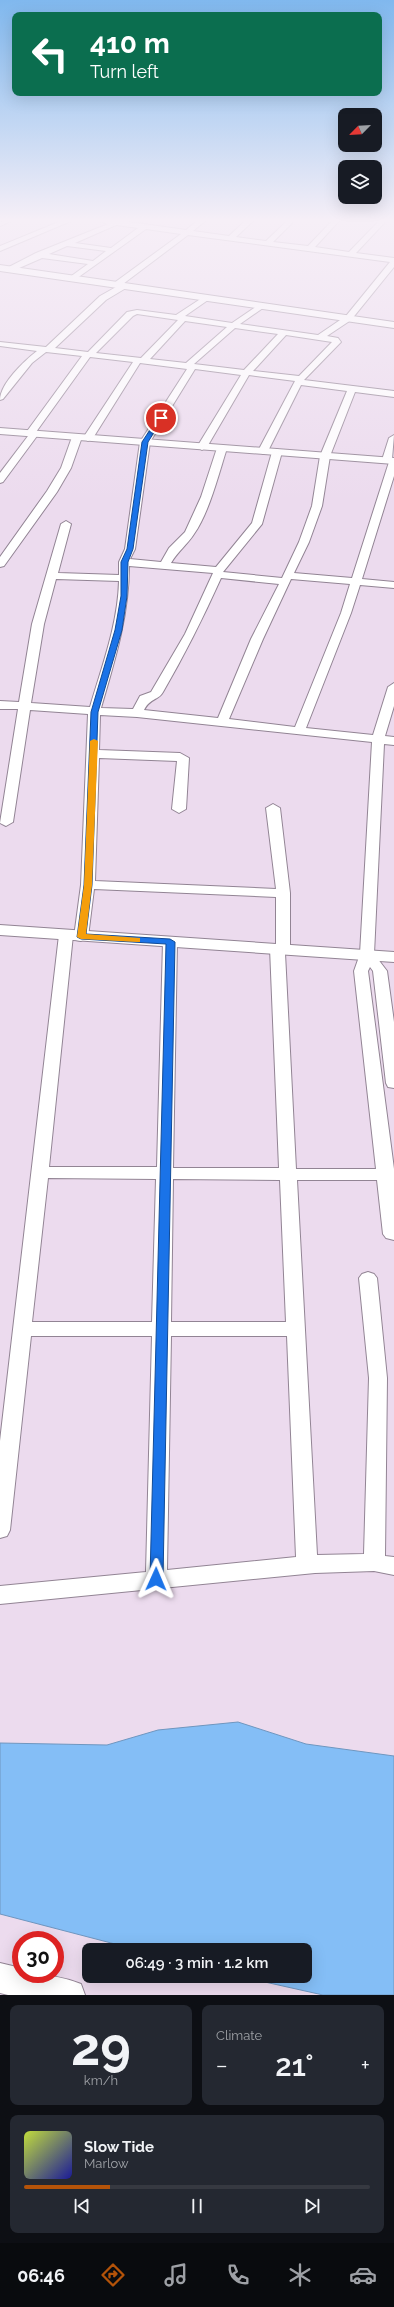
<!DOCTYPE html>
<meta charset="utf-8">
<style>
body{margin:0;font-family:Raleway,sans-serif;background:#242831;color:#f1f3f6;height:100vh;display:flex;flex-direction:column;font-size:15px;white-space:nowrap}
*{box-sizing:border-box;margin:0}
p{font-size:13px;color:#9ea1a6}
.icon{flex:none;width:22px;height:22px;fill:none;stroke:currentColor;stroke-width:2;stroke-linecap:round;stroke-linejoin:round}
.map{position:relative;height:1995px;overflow:hidden}
.sheet{display:flex;flex-direction:column;gap:10px;padding:10px;background:#0d0f14;flex:1}
.sheet>*{flex:none}
.guide{position:absolute;left:12px;top:12px;width:370px;height:84px;border-radius:8px;box-shadow:0 4px 16px #0002;background:#0b6e4f;color:#fff;overflow:hidden}
.needle{width:26px;rotate:246deg}
.tools{position:absolute;left:338px;top:108px;display:grid;gap:8px}
.tools a{display:grid;place-items:center;width:44px;height:44px;border-radius:8px;background:#171b24;box-shadow:0 4px 16px #0002;font-size:20px}
.speed{position:absolute;left:12px;top:1931px;display:flex;gap:8px;font-size:20px;font-weight:700;text-align:center}
.speed>*{display:grid;place-content:center;width:52px;height:52px;border-radius:50%;background:#171b24;box-shadow:0 4px 16px #0002;line-height:1}
.speed .limit{border:6px solid #d22;background:#fff;color:#111}
.pin{position:absolute;display:grid;place-items:center;width:34px;height:34px;color:#fff;margin:-17px;border:2px solid #fff;border-radius:50%;box-shadow:0 1px 4px #0007}
.me{position:absolute;width:44px;margin:-22px;rotate:1deg;stroke-linejoin:round;filter:drop-shadow(0 0 3px #0008)}
.turn{display:flex;align-items:center;gap:14px;height:84px;padding:0 12px;font-size:18px}
.turn .icon{width:52px;height:52px;stroke-width:2.5}
.turn b{display:block;font-size:28px;line-height:34px}
.big{font-size:30px;font-weight:600;line-height:1.1}
.sheet .widget{flex:1;display:flex;flex-direction:column;justify-content:center;gap:6px;min-width:0;padding:0 14px;border-radius:8px;background:#242831}
.sheet .dial{align-items:center;gap:0}
.dial b{font-size:52px;line-height:1}
.song{display:flex;align-items:center;gap:12px}
.cover{width:48px;height:48px;border-radius:6px;background:linear-gradient(135deg,hsl(70 70% 55%),hsl(240 70% 35%))}
.played{height:4px;border-radius:2px;background:linear-gradient(90deg,#b45309 25%,#363941 25%)}
.keys{display:flex;justify-content:space-around;direction:ltr}
.heat{display:flex;justify-content:space-between;align-items:center;font-size:22px;direction:ltr}
.sheet .tiles{flex:1;display:grid;gap:10px;grid-template-columns:1fr 1fr}
.widget:last-child{grid-column:span 2}
.trip{position:absolute;left:82px;top:1943px;width:230px;height:40px;border-radius:8px;background:#171b24;box-shadow:0 4px 16px #0002;font-weight:600;line-height:40px;text-align:center}
.dock{display:flex;height:64px;justify-content:space-around;align-items:center;background:#090b0e;color:#9ea1a6}
.dock .icon{width:28px;height:28px}
.dock .current{color:#b45309}
.dock b{font-size:18px;color:#f1f3f6}
.map>svg:first-child{display:block}
.water{fill:#84bef6;stroke:#6f96bf}
.lines{fill:none;stroke-linecap:round;stroke-linejoin:round}
.minor-casing{stroke:#928494;stroke-width:2}
.tertiary-casing{stroke:#928494;stroke-width:2}
.minor{fill:#fff;fill-rule:evenodd}
.tertiary{fill:#fff;fill-rule:evenodd}
.route{fill:#1a73e8;stroke:#114b97}
.slow{fill:#f59e0b}
</style>
<div class="map">
<svg width="394" height="1995" viewBox="0 0 394 1995">
<rect width="100%" height="100%" fill="#ecdbee"/>
<!-- water -->
<path class="water" d="M238,1722L306,1744L394,1756V1995H323L238,1976H305V1950H138L0,1914V1743L107,1745L158,1730Z"/>
<g class="lines">
<!-- minor casing -->
<g class="minor-casing">
<path id="minor" d="M10,221L9,222L0,226V222Z
M61,221H71L0,251V246Z
M100,221H122L186,230L197,221H205L193,231L229,236L245,221H253L236,237L266,241L287,221H294L273,242L308,246L332,221H339L315,247L349,252L379,221H386L356,253L394,258V267L351,320L327,336L338,338L341,342L304,380L394,391V397L355,392L330,456L322,506L309,542L294,573L352,578L389,462L382,460L389,438L394,435L392,459L394,458V476L362,579L394,582V588L360,585L351,613L306,728L373,735L388,687L394,683V706L385,736L394,737V745L384,744L374,954L387,971L394,1022V1088L388,1087L386,1083L373,971L370,967L368,971L394,1169V1240L386,1238L383,1234L377,1180H297L317,1555L364,1554L369,1378L359,1278L362,1274L368,1272L374,1274L377,1278L387,1378L385,1556L394,1557V1575L374,1571L315,1573L0,1604V1586L146,1572L152,1336H31L10,1530L7,1536L0,1538V1441L59,935L61,932L66,931L73,935L49,1167H157L163,942L170,938L177,942L173,1168H279L270,948L276,944V897L94,889L88,937L81,941L76,940L74,937L81,885L88,714L30,710L13,822L6,826L0,823L18,709H0V701L19,702L32,624L61,524L66,521L71,524L58,573L119,575V562L125,549L140,442L187,369L140,363L93,438L88,441L83,438L133,362L90,357L36,432L39,434L37,436L3,482L0,483V473L28,436L25,434L82,356L46,352L32,363L3,399L0,400C0,384 24,361 37,351L0,346V342L46,347L100,296L116,287L113,285L114,283L181,234L146,229L73,281L69,279L70,277L88,264L42,258L10,272L3,270L36,253L108,224ZM116,225L138,228L111,248L75,243ZM188,235L390,262L346,316L318,335L240,324L263,308L264,306L260,304L232,323L185,316L208,300V296H205L176,315L137,310L127,312L88,352L55,348L106,300L126,288L127,286L123,284ZM67,246L106,251L93,261L49,254ZM137,314L178,320L141,358L96,353L133,316ZM185,321L227,327L186,363L150,359ZM235,328L278,334L244,370L194,364ZM286,335L332,342L299,376L253,371ZM195,369L241,375L197,447L202,450L207,447L249,375L295,381L258,451L263,454L268,451L301,385L347,391L320,456L312,506L299,542L282,578L223,572L262,524L282,452L277,449L272,452L252,523L216,567L171,563C178,551 187,545 194,534C209,513 219,473 227,448L222,445L217,448L201,497L185,532L169,548L161,562L130,559L135,549L150,442ZM129,566L213,573L185,634L151,692L140,696L133,709L101,708C115,660 129,615 129,566ZM221,578L279,584L251,639L218,718L144,710C151,697 158,701 163,692C185,654 203,618 221,578ZM56,579L119,581C118,624 102,666 90,707L31,703L44,624ZM291,579L350,584L341,613L295,727L229,719L263,639ZM100,715L137,717L372,742L360,954L354,971L376,1169H296L285,953L290,949V893L280,808L273,804L266,808L276,889L95,881L99,758L177,761L172,809L179,813L186,809L189,758L180,753L99,750ZM48,1178L156,1179L152,1322H32ZM173,1179L280,1180L286,1322H171ZM171,1336H287L296,1557L167,1570Z
M77,434L82,437L71,468L57,492L4,566L0,567V557L47,491L61,468L72,437Z"/>
</g>
<!-- tertiary casing -->
<g class="tertiary-casing">
<path id="tertiary" d="M0,265L394,322V328L0,271Z
M0,428L394,458V464L0,434Z
M0,925L394,952V962L0,935Z
M0,1963L21,1968V1974C42,1974 61,1976 81,1984L85,1995H8L0,1993Z"/>
</g>
<!-- minor -->
<use href="#minor" class="minor"/>
<!-- tertiary -->
<use href="#tertiary" class="tertiary"/>
</g>
<!-- sky -->
<linearGradient id="sky" x2="0" y2="1"><stop stop-color="#80b8ee"/><stop offset="0.44" stop-color="#f6eff7"/><stop offset="1" stop-color="#f6eff7" stop-opacity="0"/></linearGradient>
<rect width="394" height="501" fill="url(#sky)"/>
<!-- route -->
<path class="route" d="M159,416L163,418L148,442L133,549L128,562L127,596L122,630L98,712L92,885L86,934L170,939L175,942L163,1579L161,1583H152L150,1579L166,944L81,939L77,937L84,885L91,712L115,630L121,596V562L127,549L142,442Z"/>
<!-- slow -->
<path class="slow" d="M94,739L98,741L92,885L86,934L140,938V942H137L81,939L77,937L84,885L90,741Z"/>
</svg>
<div class="tools">
<a><svg class="needle" viewBox="-14 -14 28 28"><path d="M0-13l5 13h-10z" fill="#e53935"/><path d="M0 13l5-13h-10z" fill="#9ea1a6"/></svg></a>
<a><svg class="icon" aria-label="layers" viewBox="0 0 24 24"><path d="M12 4l9 5-9 5-9-5zM3 14l9 5 9-5"/></svg></a>
</div>
<div class="speed"><div class="limit">30</div></div>
<div class="pin" style="left:161px;top:418px;background:#d93025"><svg class="icon" aria-label="arrive" viewBox="0 0 24 24"><path d="M6 21V4h12l-3 4 3 4H6"/></svg></div>
<svg class="me" style="left:156px;top:1579px" viewBox="-20 -20 40 40"><path d="M0-17L14 15 0 8-14 15z" fill="#1a73e8" stroke="#fff" stroke-width="4"/></svg>
<div class="trip">06:49 · 3 min · 1.2 km</div>
<div class="guide">
<div class="turn"><svg class="icon" aria-label="left" viewBox="0 0 24 24"><path d="M17 20v-9H6M10 6l-5 5 5 5"/></svg><div><b>410 m</b>Turn left</div></div>
</div>
</div>
<section class="sheet">
<div class="tiles">
<div class="widget dial"><b>29</b><p>km/h</p></div>
<div class="widget"><p>Climate</p>
<div class="heat"><a>−</a><b class="big">21°</b><a>+</a></div>
</div>
<div class="widget">
<div class="song"><i class="cover"></i><div><b>Slow Tide</b><p>Marlow</p></div></div>
<div class="played"></div>
<div class="keys"><svg class="icon" aria-label="previous" viewBox="0 0 24 24"><path d="M18 5L8 12l10 7zM5 5v14"/></svg><svg class="icon" aria-label="pause" viewBox="0 0 24 24"><path d="M8 5v14M16 5v14"/></svg><svg class="icon" aria-label="next" viewBox="0 0 24 24"><path d="M6 5l10 7-10 7zM19 5v14"/></svg></div>
</div>
</div>
</section>
<nav class="dock">
<b>06:46</b>
<svg class="icon current" aria-label="directions" viewBox="0 0 24 24"><path d="M12 3l9 9-9 9-9-9zM9 14v-3h6M13 9l2 2-2 2"/></svg>
<svg class="icon" aria-label="music" viewBox="0 0 24 24"><path d="M9 18V5l10-2v13"/><circle cx="6" cy="18" r="3"/><circle cx="16" cy="16" r="3"/></svg>
<svg class="icon" aria-label="phone" viewBox="0 0 24 24"><path d="M5 4h4l2 5-3 2q2 4 5 5l2-3 5 2v4C11 20 4 13 5 4z"/></svg>
<svg class="icon" aria-label="climate" viewBox="0 0 24 24"><path d="M12 3v18M4 7l16 10M4 17L20 7"/></svg>
<svg class="icon" aria-label="car" viewBox="0 0 24 24"><path d="M5 17H2v-5l4-1 3-4h7l3 4 3 1v5h-3M9 17h6M6 11h13"/><circle cx="7" cy="17" r="2"/><circle cx="17" cy="17" r="2"/></svg>
</nav>
